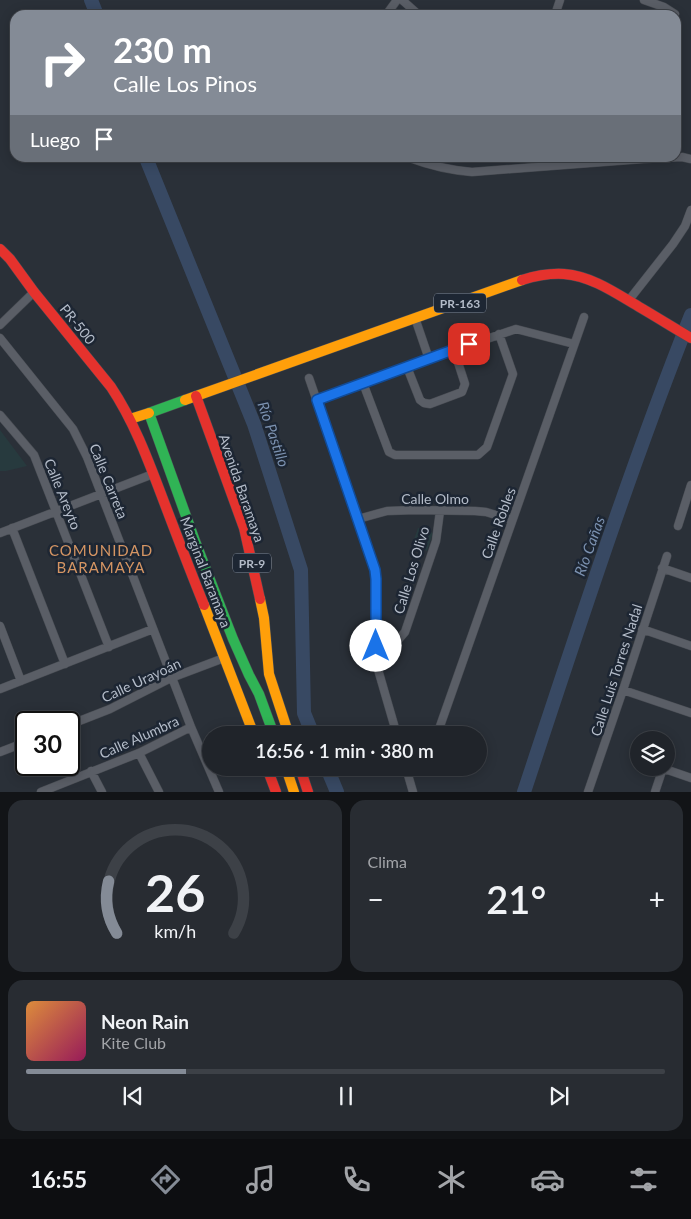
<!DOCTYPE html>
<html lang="es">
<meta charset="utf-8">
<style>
body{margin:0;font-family:Lato,sans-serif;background:#282c32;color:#f1f3f6;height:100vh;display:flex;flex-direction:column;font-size:19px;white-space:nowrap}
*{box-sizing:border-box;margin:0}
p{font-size:16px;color:#a2a4a8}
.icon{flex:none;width:28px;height:28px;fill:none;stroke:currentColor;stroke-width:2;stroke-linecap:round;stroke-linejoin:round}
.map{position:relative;height:792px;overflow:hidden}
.side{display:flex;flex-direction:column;gap:8px;padding:8px;background:#121417;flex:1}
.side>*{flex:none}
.top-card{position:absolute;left:10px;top:10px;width:671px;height:152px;border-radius:15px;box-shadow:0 2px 12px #0003,0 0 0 1px #3d4147;background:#848b96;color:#fff;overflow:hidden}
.fabs{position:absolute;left:630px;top:731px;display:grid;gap:10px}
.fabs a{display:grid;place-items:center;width:45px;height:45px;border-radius:50%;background:#20242a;box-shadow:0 2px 12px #0003,0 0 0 1px #3d4147;font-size:25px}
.speed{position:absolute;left:15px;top:711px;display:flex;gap:10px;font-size:25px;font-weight:700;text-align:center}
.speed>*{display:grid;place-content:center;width:65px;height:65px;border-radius:50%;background:#20242a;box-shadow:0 2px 12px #0003,0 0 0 1px #3d4147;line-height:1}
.speed .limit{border:2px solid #111;border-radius:8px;background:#fff;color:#111}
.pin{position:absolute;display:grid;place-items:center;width:42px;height:42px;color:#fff;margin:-21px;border-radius:10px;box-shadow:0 2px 8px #0006}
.me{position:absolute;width:55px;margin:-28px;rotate:0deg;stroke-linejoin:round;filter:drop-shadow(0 0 4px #0008)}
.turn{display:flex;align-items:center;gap:18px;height:105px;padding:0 20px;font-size:22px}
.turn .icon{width:65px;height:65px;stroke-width:2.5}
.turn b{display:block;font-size:35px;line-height:42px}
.then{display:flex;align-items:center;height:48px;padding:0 20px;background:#0003;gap:10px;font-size:19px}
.big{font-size:38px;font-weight:600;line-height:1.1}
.side .card{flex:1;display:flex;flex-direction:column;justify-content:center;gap:8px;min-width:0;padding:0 18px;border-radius:15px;background:#282c32}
.side .dial{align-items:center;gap:0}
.dial svg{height:130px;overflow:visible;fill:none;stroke:#3d4147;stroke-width:7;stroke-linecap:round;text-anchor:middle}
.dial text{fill:#f1f3f6;stroke:none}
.song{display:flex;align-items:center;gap:15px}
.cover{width:60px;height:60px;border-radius:8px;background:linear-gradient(135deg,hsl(30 70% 55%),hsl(330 70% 35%))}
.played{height:5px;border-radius:2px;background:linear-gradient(90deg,#848b96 25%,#3d4147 25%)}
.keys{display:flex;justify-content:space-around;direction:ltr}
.heat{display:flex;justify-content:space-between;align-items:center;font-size:28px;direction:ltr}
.side .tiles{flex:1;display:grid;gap:8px;grid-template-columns:1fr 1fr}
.card:last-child{grid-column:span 2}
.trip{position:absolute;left:202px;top:726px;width:285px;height:50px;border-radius:25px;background:#20242a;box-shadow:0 2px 12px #0003,0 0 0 1px #3d4147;font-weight:600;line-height:50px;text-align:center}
.dock{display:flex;height:80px;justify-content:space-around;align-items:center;background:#0d0e11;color:#a2a4a8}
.dock .icon{width:35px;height:35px}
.dock .on{color:#848b96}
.dock b{font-size:22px;color:#f1f3f6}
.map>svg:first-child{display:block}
.green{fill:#273a3e}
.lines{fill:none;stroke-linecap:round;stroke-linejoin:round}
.river{stroke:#384963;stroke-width:14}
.street-casing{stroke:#484c53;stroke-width:9}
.fast-casing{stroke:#484c53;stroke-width:11}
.slow-casing{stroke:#484c53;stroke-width:11}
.jam-casing{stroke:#484c53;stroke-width:11}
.street{stroke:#5a5e66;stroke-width:8}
.fast{stroke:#30b455;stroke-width:10}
.slow{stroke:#ff9f0a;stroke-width:10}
.jam{stroke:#e5322d;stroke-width:10}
.route-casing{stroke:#114b97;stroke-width:12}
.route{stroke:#1a73e8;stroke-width:9}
.labels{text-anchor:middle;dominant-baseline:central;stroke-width:5;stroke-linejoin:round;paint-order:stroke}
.shield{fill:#1d2633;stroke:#878f9c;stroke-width:1}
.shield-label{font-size:12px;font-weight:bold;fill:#b4bcc9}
.street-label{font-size:14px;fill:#b4bcc9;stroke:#1d2633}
.water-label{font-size:15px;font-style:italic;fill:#7c92b1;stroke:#1d2633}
.neighbourhood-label{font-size:15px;letter-spacing:1px;fill:#d59563;stroke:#1d2633}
</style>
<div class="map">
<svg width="691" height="792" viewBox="0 0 691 792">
<rect width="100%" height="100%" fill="#2a3038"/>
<!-- green -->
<path class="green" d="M0,430L27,466L6,471H0Z
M418,528L433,533L427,551L412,545Z"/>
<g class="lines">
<!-- river -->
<path class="river" d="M91,0L97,15
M146,158L254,424L301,570L304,713L313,735
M327,768L337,792
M524,792C577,632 629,471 691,315"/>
<!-- street casing -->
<g class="street-casing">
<path id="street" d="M402,0L419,15
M644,0L664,7L675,14
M386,15L397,0
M555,15L560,0
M410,158C431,166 449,170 472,172L643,159L682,157L691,159
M629,300L673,244L685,226L691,210
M415,318L429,359
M0,325L34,292
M0,338L73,429L87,457L191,727L219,792
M407,367L420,400L424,403L430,404L462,392L465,384L454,350
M309,378L375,569L376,579L377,666L397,735
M363,383L389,452L395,455H478L487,447L513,374L499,334
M317,400L429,359L516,329L574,344
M0,415L34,455L109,647
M358,519L387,511L415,510L475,511L486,512L512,520
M678,526L691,485
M12,528L65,664
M0,533L153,474
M662,568L691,578
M0,626L21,681
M642,629L691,646
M376,646L398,640L405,632L436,541L440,511
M0,689L153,629
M623,690L691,713
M69,725L110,709L171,678L224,658
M433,735L439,729L584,317
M0,752L26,742
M139,753L159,792
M666,757L667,755
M406,768L413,792
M662,768L691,778
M91,771L102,792
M41,792L139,753L191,727
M588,792L623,690L667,556
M655,792L663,768"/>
</g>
<!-- fast casing -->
<g class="fast-casing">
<path id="fast" d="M185,400L149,413L195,541L233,639L249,675L259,694L274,735"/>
</g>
<!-- slow casing -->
<g class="slow-casing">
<path id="slow" d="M185,400L522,280
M130,419L149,413
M260,599L264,618L269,674L289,735
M204,605L254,735
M286,768L294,792"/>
</g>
<!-- jam casing -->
<g class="jam-casing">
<path id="jam" d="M0,249L10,259L34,292L111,387C133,420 147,457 161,494C175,531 189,568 204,605
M522,280C535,276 549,273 564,274C592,276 617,294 641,308C658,318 674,328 691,338
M196,396L244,528L260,599
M267,768L276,792
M300,768L308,792"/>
</g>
<!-- street -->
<use href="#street" class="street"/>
<!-- fast -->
<use href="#fast" class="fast"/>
<!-- slow -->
<use href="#slow" class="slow"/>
<!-- jam -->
<use href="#jam" class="jam"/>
</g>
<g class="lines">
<!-- route casing -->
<g class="route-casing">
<path id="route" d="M376,646V579L375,570L317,400L469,344"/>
</g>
<!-- route -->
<use href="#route" class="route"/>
</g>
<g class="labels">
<!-- shield labels -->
<g class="shield">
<rect x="434" y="293.5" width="52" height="19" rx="4"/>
<rect x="233" y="553.5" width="38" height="19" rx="4"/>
</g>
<g class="shield-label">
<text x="460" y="303">PR-163</text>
<text x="252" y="563">PR-9</text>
</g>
<!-- street labels -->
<g class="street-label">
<text transform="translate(78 324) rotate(51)">PR-500</text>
<text transform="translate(109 481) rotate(68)">Calle Carreta</text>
<text transform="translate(242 488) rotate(71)">Avenida Baramaya</text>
<text transform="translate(63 494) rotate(68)">Calle Areyto</text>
<text x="435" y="498">Calle Olmo</text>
<text transform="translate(498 523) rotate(-70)">Calle Robles</text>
<text transform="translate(411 570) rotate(-73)">Calle Los Olivo</text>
<text transform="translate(206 572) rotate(69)">Marginal Baramaya</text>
<text transform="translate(616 670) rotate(-72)">Calle Luis Torres Nadal</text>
<text transform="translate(141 680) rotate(-25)">Calle Urayoán</text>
<text transform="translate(139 737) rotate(-24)">Calle Alumbra</text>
</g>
<!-- water labels -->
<g class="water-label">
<text transform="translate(274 434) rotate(71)">Río Pastillo</text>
<text transform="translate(589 546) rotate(-70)">Río Cañas</text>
</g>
<!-- neighbourhood labels -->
<g class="neighbourhood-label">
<text x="101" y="550">COMUNIDAD<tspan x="101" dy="17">BARAMAYA</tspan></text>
</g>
</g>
</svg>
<div class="fabs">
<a><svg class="icon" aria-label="layers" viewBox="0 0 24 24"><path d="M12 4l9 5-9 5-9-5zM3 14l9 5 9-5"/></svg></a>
</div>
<div class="speed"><div class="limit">30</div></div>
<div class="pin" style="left:469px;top:344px;background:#d93025"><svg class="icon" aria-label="arrive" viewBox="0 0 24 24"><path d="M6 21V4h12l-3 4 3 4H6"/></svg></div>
<svg class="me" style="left:376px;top:646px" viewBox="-20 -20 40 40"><circle r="19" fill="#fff"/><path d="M0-13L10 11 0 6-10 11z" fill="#1a73e8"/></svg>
<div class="trip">16:56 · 1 min · 380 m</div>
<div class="top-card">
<div class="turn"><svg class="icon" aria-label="right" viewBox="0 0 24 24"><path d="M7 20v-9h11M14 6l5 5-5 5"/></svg><div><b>230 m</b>Calle Los Pinos</div></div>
<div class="then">Luego<svg class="icon" aria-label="arrive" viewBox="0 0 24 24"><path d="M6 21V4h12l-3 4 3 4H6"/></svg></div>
</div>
</div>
<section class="side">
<div class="tiles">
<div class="card dial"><svg viewBox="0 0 100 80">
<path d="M14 69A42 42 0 1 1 86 69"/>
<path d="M14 69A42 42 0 0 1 9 37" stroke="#848b96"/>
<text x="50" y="56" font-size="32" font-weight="700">26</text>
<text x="50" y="72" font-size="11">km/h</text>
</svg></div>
<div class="card"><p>Clima</p>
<div class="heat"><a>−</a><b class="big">21°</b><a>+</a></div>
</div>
<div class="card">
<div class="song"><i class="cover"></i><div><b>Neon Rain</b><p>Kite Club</p></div></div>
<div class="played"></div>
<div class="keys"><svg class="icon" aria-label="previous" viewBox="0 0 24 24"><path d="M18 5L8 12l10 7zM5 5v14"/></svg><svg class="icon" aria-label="pause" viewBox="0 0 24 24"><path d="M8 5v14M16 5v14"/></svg><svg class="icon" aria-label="next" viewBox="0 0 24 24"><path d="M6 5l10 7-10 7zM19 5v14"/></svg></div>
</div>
</div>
</section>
<nav class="dock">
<b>16:55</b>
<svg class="icon on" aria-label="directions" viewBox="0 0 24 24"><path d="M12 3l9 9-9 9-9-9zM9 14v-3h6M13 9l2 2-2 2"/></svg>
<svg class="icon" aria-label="music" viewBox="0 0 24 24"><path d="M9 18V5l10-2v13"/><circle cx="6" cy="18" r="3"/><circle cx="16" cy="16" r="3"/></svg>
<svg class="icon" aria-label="phone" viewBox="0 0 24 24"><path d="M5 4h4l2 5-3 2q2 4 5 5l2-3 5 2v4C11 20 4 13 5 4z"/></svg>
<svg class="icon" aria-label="climate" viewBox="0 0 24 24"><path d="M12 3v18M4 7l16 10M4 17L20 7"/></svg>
<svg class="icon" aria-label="car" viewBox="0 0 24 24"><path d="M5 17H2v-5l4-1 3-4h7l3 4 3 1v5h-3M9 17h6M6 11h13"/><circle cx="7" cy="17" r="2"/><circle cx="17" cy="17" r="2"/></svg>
<svg class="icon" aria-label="filters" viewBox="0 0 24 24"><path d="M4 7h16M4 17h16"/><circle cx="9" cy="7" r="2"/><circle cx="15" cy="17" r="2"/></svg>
</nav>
